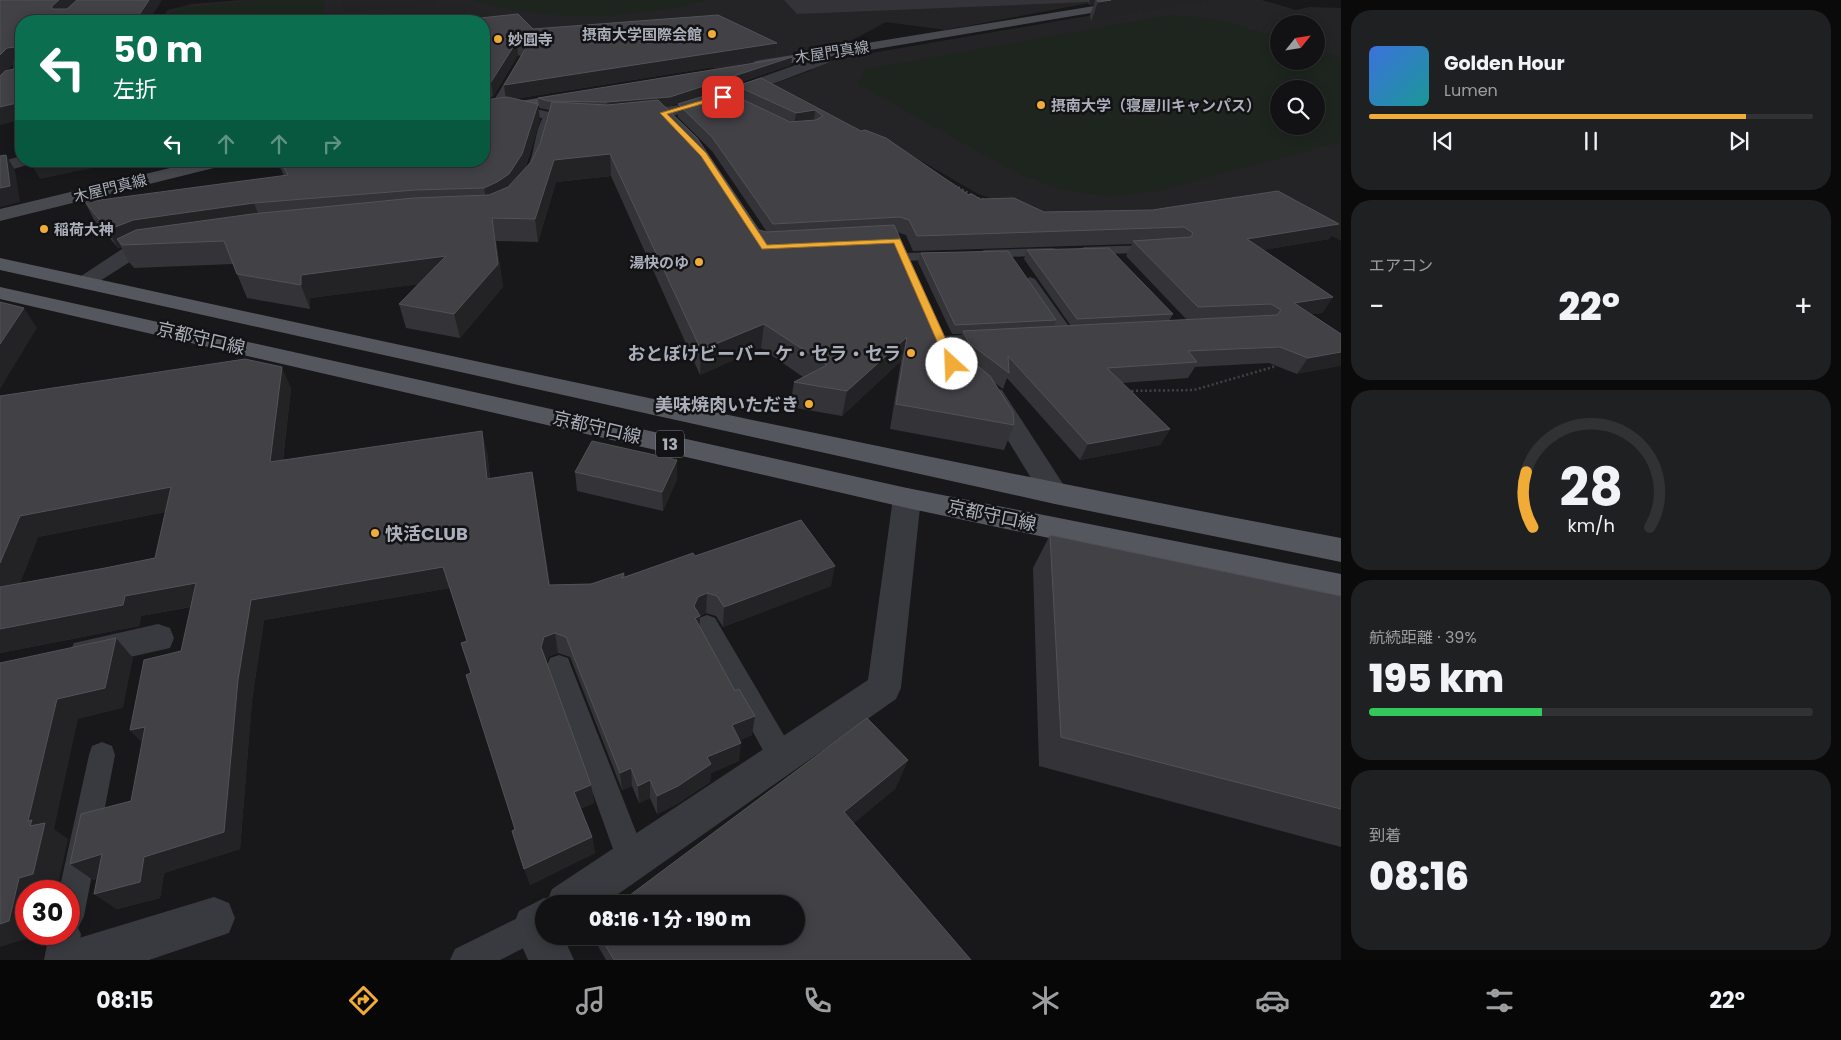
<!DOCTYPE html>
<html lang="ja">
<meta charset="utf-8">
<style>
body{margin:0;font-family:Poppins,"Noto Sans JP",sans-serif;background:#1f2022;color:#f1f3f6;height:100vh;display:flex;flex-direction:column;font-size:19px;white-space:nowrap}
*{box-sizing:border-box;margin:0}
p{font-size:16px;color:#9c9ea0}
.icon{flex:none;width:28px;height:28px;fill:none;stroke:currentColor;stroke-width:2;stroke-linecap:round;stroke-linejoin:round}
.map{position:relative;flex:1;overflow:hidden}
.drawer{display:flex;flex-direction:column;gap:10px;padding:10px;background:#0a0a0b;width:500px}
.drawer>*{flex:none}
.banner{position:absolute;left:15px;top:15px;width:475px;height:152px;border-radius:20px;box-shadow:0 2px 12px #0003,0 0 0 1px #313234;background:#0b6e4f;color:#fff;overflow:hidden}
.needle{width:32px;rotate:60deg}
.tools{position:absolute;left:1270px;top:15px;display:grid;gap:10px}
.tools a{display:grid;place-items:center;width:55px;height:55px;border-radius:50%;background:#121214;box-shadow:0 2px 12px #0003,0 0 0 1px #313234;font-size:25px}
.speed{position:absolute;left:15px;top:880px;display:flex;gap:10px;font-size:25px;font-weight:700;text-align:center}
.speed>*{display:grid;place-content:center;width:65px;height:65px;border-radius:50%;background:#121214;box-shadow:0 2px 12px #0003,0 0 0 1px #313234;line-height:1}
.speed .limit{border:8px solid #d22;background:#fff;color:#111}
.pin{position:absolute;display:grid;place-items:center;width:42px;height:42px;color:#fff;margin:-21px;border-radius:10px;box-shadow:0 2px 8px #0006}
.me{position:absolute;width:55px;margin:-28px;rotate:335deg;stroke-linejoin:round;filter:drop-shadow(0 0 4px #0008)}
.turn{display:flex;align-items:center;gap:18px;height:105px;padding:0 15px;font-size:22px}
.turn .icon{width:65px;height:65px;stroke-width:2.5}
.turn b{display:block;font-size:35px;line-height:42px}
.lanes{display:flex;align-items:center;height:48px;padding:0 15px;background:#0003;justify-content:center;gap:25px;direction:ltr}
.lanes .off{opacity:.35}
.big{font-size:38px;font-weight:800;line-height:1.1}
.drawer .tile{flex:1;display:flex;flex-direction:column;justify-content:center;gap:8px;min-width:0;padding:0 18px;border-radius:20px;background:#1f2022}
.drawer .dial{align-items:center;gap:0}
.dial svg{height:130px;overflow:visible;fill:none;stroke:#313234;stroke-width:7;stroke-linecap:round;text-anchor:middle}
.dial text{fill:#f1f3f6;stroke:none}
.song{display:flex;align-items:center;gap:15px}
.cover{width:60px;height:60px;border-radius:8px;background:linear-gradient(135deg,hsl(220 70% 55%),hsl(180 70% 35%))}
.played{height:5px;border-radius:2px;background:linear-gradient(90deg,#f1ac38 85%,#313234 85%)}
.keys{display:flex;justify-content:space-around;direction:ltr}
.heat{display:flex;justify-content:space-between;align-items:center;font-size:28px;direction:ltr}
.charge{height:8px;border-radius:4px;background:linear-gradient(90deg,#34c759 39%,#313234 0)}
.trip{position:absolute;left:535px;top:895px;width:270px;height:50px;border-radius:25px;background:#121214;box-shadow:0 2px 12px #0003,0 0 0 1px #313234;font-weight:800;line-height:50px;text-align:center}
.tabs{display:flex;height:80px;justify-content:space-around;align-items:center;background:#070708;color:#9c9ea0}
.tabs .icon{width:35px;height:35px}
.tabs .active{color:#f1ac38}
.tabs b{font-size:22px;color:#f1f3f6}
main{display:flex;flex:1;min-height:0}
.map>svg:first-child{display:block}
.built{fill:#242427;fill-rule:evenodd}
.green{fill:#1e251e;fill-rule:evenodd}
.lines{fill:none;stroke-linecap:round;stroke-linejoin:round}
.path-far1{stroke:#3f4146;stroke-width:2;stroke-dasharray:1 2;stroke-linecap:butt}
.path{stroke:#3f4146;stroke-width:2.5;stroke-dasharray:2 2.5;stroke-linecap:butt}
.service{fill:#393a3f;fill-rule:evenodd}
.minor{fill:#393a3f;fill-rule:evenodd}
.secondary{fill:#47494f;fill-rule:evenodd}
.primary{fill:#55575e;fill-rule:evenodd}
.wall{fill:#343438;fill-rule:evenodd}
.shaded-wall{fill:#232326}
.building{fill:#414146;stroke:#515358}
.route{fill:#f1ac38;stroke:#9d7024}
.poi-dot{fill:#f1ac38;stroke:#131315;stroke-width:2}
.labels{text-anchor:middle;dominant-baseline:central;stroke-width:5;stroke-linejoin:round;paint-order:stroke}
.far-poi-label{font-size:15px;font-weight:bold;fill:#aaafba;stroke:#131315;text-anchor:start}
.far-street-label{font-size:15px;fill:#aaafba;stroke:#131315}
.shield{fill:#131315;stroke:#7d8088;stroke-width:1}
.shield-label{font-size:16px;font-weight:bold;fill:#aaafba}
.street-label{font-size:18px;fill:#aaafba;stroke:#131315}
.poi-label{font-size:18px;font-weight:bold;fill:#aaafba;stroke:#131315;text-anchor:end}
</style>
<main>
<div class="map">
<svg width="1341" height="960" viewBox="0 0 1341 960">
<rect width="100%" height="100%" fill="#18181a"/>
<!-- built -->
<path class="built" d="M242,0H1106L945,30L886,22L836,49L715,69L638,29L536,42L484,21H158L168,10L192,4Z
M1180,0H1262L1296,10L1309,7L1341,8V241L1272,203L1058,220L978,194L892,144L833,121L768,86L810,71L814,67L824,62L848,57ZM1279,24H1316V61H1279ZM1279,89H1316V126H1279Z"/>
<!-- green -->
<path class="green" d="M256,0H325L322,21H167L171,13L181,8Z
M471,0H709C643,19 536,23 471,0Z
M1170,15L1217,19L1279,38V61H1316V50L1341,58V142L1158,191L1108,197L1058,189L1015,172L858,84L865,69ZM1279,89H1316V126H1279Z"/>
<g class="lines">
<!-- path-far1 -->
<path class="path-far1" d="M943,178L960,188"/>
<!-- path -->
<path class="path" d="M958,187L977,198L986,200
M1127,391L1194,390L1273,367L1275,363"/>
<!-- service -->
<path class="service" d="M515,66L523,68L501,105H493L492,103Z
M549,113L554,116C545,135 547,158 535,176H527L525,173C536,155 533,132 545,114Z
M1155,245L1162,249L1160,252L1084,255L1077,251L1084,247Z
M1052,248L1057,249L1059,252L1057,255L984,258L977,254L984,250Z
M947,252L954,256L952,259L904,261L897,257L904,253Z
M1030,277L1035,279L1073,332L1075,335L1073,338H1061L1022,282Z
M987,334L993,336L995,339L993,342L941,346L935,345L933,341L935,337L941,336Z
M707,615L715,618L792,749L795,758L792,767L782,771L772,767L695,625L699,618Z
M559,655L568,658L571,666L647,860L642,870L632,875L622,870L617,860L547,666L550,658Z
M102,742L112,746L115,755L84,916L78,928L81,934L76,960H44L49,934H69V891H59L89,755L92,746Z
M534,910L544,914L545,937L500,960H450L455,949Z"/>
<!-- minor -->
<path class="minor" d="M822,50L827,51L831,59L830,62C804,72 641,138 626,116L633,112L686,104L818,57L816,54Z
M484,97L549,112L586,113L593,117C583,132 502,109 484,105Z
M21,156V161H29L27,165L0,173V162Z
M159,238L166,240L169,244L166,248L136,258L92,286L85,288L78,286L75,282L78,278L122,249Z
M993,388L1002,390L1065,487L1069,494L1065,501L1055,504L1045,501L981,396L984,390Z
M907,488L917,491L921,498L901,688L896,699L604,904H544V936H563L574,960H528L513,926L519,911L544,898L548,899L552,889L868,680L893,498L897,491Z
M158,624L170,628L174,638L170,648L86,667L74,663L69,653L74,643Z
M214,897L229,903L235,918L229,933L149,960H57L63,944L79,938Z"/>
<!-- secondary -->
<path class="secondary" d="M1131,0H1156L1151,3L756,69L749,65L756,61Z
M575,92L580,93L582,96L580,99L484,115V107Z
M199,161H228L226,165L0,221V209Z"/>
<!-- primary -->
<path class="primary" d="M0,258C446,355 892,453 1341,538V562L1055,504L0,270Z
M0,287L907,488L1341,574V600L907,508L0,299Z"/>
</g>
<!-- wall -->
<path class="wall" d="M784,0H1219L1091,22L1090,15L1094,4L1089,5L1088,2L797,14Z
M484,21L533,29L777,43L776,57L514,99L540,120L525,169L531,162L540,144L549,110L539,108L538,98L792,57L791,65L670,106L665,107L759,230L767,232L712,151L678,117V104L736,97L737,86L761,78L969,195L980,199L1044,212L1339,224L1329,239L1263,250L1333,297L1322,313L1311,314L1341,334L1297,374L1269,363L1195,367L1188,378L1122,383L1170,429L1160,445L1080,460L1007,378L1003,389L995,383L1014,425L1004,450L890,429L901,361L842,416L790,407L794,382L803,377L761,348L700,375L611,176L556,182L538,242L496,241L503,287L460,338L406,328L399,304L419,284L310,298V309L247,298L233,264L134,268L129,262L121,247L118,248L94,220L85,202L284,176L277,161H484L506,97L504,85L521,56L518,55L493,97L484,95V96ZM897,232L906,235L913,251L1132,244L1126,256L1187,320L1169,321L1173,314L1027,250L1024,259L1071,326L1054,327L1056,320L921,253L918,262L952,334H962L958,347L960,352L946,340Z
M291,388L283,460L487,452L490,478L532,472L550,585L591,584L624,573L625,577L695,556L831,586L723,627L716,616L706,613L700,616L699,626L752,735L740,740L739,761L711,773L710,782L677,804L657,814L650,798L639,803L632,786L622,790L570,657L558,653L548,657L547,662L591,785L594,803L580,809L592,837L595,853L530,885L471,673L467,641L450,588L264,620L252,700L240,849L164,873L160,898L117,909L94,894L97,878L93,880L131,801L142,742L130,730L181,651L191,607L141,616L139,626L0,653V396ZM165,512L155,558L105,568L20,583L38,537Z
M575,472L677,479L663,511L577,491Z
M1050,535L1341,596V847L1039,766L1033,568Z
M908,760L895,789L853,823L971,960H606L598,946L595,936H796L618,904Z"/>
<!-- shaded-wall -->
<path class="shaded-wall" d="M59,0H79L59,21L52,9V6Z
M149,0H162L149,21H135Z
M342,0H434L435,5L345,12Z
M1090,0H1095L1094,4L1089,5Z
M1097,0H1219L1091,22L1098,2Z
M517,41L518,55L493,97L491,82Z
M777,43L776,57L506,100L504,85Z
M15,47V63L0,78V55L7,48Z
M792,57L791,65L670,106L608,111L607,102Z
M21,102V120L0,125V107Z
M538,104L540,120L524,171L512,191L487,205L484,188Z
M815,110L814,123L794,126L796,113Z
M610,154L611,176L556,182L538,242L535,219L554,160Z
M6,155L15,170L20,202L0,207V188Z
M33,161H126L40,179L30,162Z
M254,203L261,221L117,239L121,247L118,248L108,230L133,220Z
M492,218L503,287L460,338L454,314Z
M1339,224L1329,239L1239,254L1247,239Z
M446,256L452,280L310,298V309L301,285V275Z
M1333,297L1322,313L1284,318L1294,303Z
M24,308L37,328L0,389V344Z
M764,324L761,348L700,375L701,350Z
M907,337L901,361L842,416L847,391Z
M1341,352V366L1297,374L1308,358Z
M282,367L291,388L280,483L270,462Z
M1170,429L1160,445L1080,460L1088,444Z
M482,431L487,452L492,500L487,479Z
M677,460V479L663,511L662,492Z
M532,472L536,493L553,606L549,585Z
M171,487L184,508L38,537L10,609L0,599V563L20,516Z
M835,566L831,586L723,627L724,607Z
M443,567L450,588L264,620L252,700L240,849L164,873L160,898L117,909L94,894L238,680L251,600Z
M196,583L210,603L141,616L139,626L0,653V629L125,596Z
M707,593L706,613L698,617L700,616L699,636L694,638V606L698,597Z
M555,633L558,653L548,657L545,667L541,647L544,637Z
M116,638L133,658L123,708L78,719L54,829L68,839L57,890L53,891H26V934H36L35,936L0,947V924L19,878L30,826L28,821L57,699Z
M755,716L752,735L730,744L732,725Z
M145,727L148,749L130,730Z
M741,743L739,761L711,773L710,782L677,804L657,814V796L707,757Z
M908,760L895,789L834,840L844,812Z
M631,768L632,786L622,790L620,773Z
M650,780V798L639,803L638,786Z
M591,785L594,803L577,810L574,792Z
M592,837L595,853L530,885L524,869Z
M102,854L124,870L93,880L70,864Z"/>
<!-- building -->
<path class="building" d="M0,0H59L52,6V9H67L77,0H149L135,21H21V102L0,107V76L5,71L14,69L15,47L7,48L0,55Z
M1097,0H1111L1098,2Z
M518,14L533,29L718,15L777,43L504,85L527,46L526,43L517,41L491,82L484,80V21H452Z
M792,57L670,97L607,102L548,101L538,98Z
M761,78L861,131L865,130L886,138L969,195L972,194L980,199L1014,198L1044,212L1152,210L1278,191L1339,224L1247,239L1333,297L1294,303L1341,334V352L1308,358L1280,347L1188,351L1197,362L1107,368L1170,429L1088,444L1008,356L1009,373L969,343L963,331L1277,315L1281,310L1271,304L1198,307L1133,241L1191,237L1193,233L1184,227L917,236L909,220L900,217L773,224L712,137L678,104L723,90L790,122L816,120L823,116L815,110L796,113L737,86Z
M507,97L538,104L522,154L509,174L497,182L484,188L415,190L254,203L133,220L108,230L85,202L288,175L280,161H484V100Z
M658,100L697,138L759,230L767,232L894,225L946,340L990,376L1013,412L1014,425L896,404L907,337L847,391L794,382L827,365L764,324L701,350L610,154L554,160L535,219L492,218L498,264L454,314L399,304L446,256L301,275V285L237,274L224,241L122,245L117,239L136,230L252,214L414,198L489,195L508,187L531,162L540,144L552,102L607,105Z
M6,155L10,186L0,188V156Z
M1109,248L1173,314L1077,319L1027,250Z
M1008,251L1056,320L955,325L921,253Z
M0,302L24,308L0,344Z
M245,359L282,367L270,462L482,431L487,479L532,472L549,585L591,584L624,573L622,578L693,553L695,556L801,520L835,566L724,607L717,596L707,593L698,597L694,606L700,616L695,618L735,691L739,689L755,716L732,725L741,743L707,757L711,764L678,786L657,796L650,780L638,786L631,768L620,773L566,637L555,633L544,637L541,647L591,785L574,792L592,837L524,869L512,831L515,829L466,675L471,673L461,643L467,641L443,567L251,600L238,680L224,832L144,857L140,882L94,894L102,854L70,864L81,814L131,801L145,727L130,730L144,660L181,651L196,583L125,596L123,605L0,629V587L105,568L155,558L171,487L20,516L0,563V396Z
M592,441L677,460L662,492L575,472Z
M1050,535L1341,596V809L1061,737Z
M116,638L105,688L57,699L28,821L32,820L30,826L45,823L33,874L19,878L9,921L0,924V663Z
M867,718L908,760L844,812L971,960H614L600,936H796V904H618Z"/>
<!-- route -->
<path class="route" d="M721,95L726,97L667,114L706,153L767,245L900,239L957,364L955,366L947,364L894,243L762,249L701,156L660,113Z"/>
<!-- markers -->
<g class="poi-dot">
<circle cx="712" cy="34" r="5"/>
<circle cx="498" cy="39" r="5"/>
<circle cx="1041" cy="105" r="5"/>
<circle cx="44" cy="229" r="5"/>
<circle cx="699" cy="262" r="5"/>
<circle cx="911" cy="353" r="5"/>
<circle cx="809" cy="404" r="5"/>
<circle cx="375" cy="533" r="5"/>
</g>
<g class="labels">
<!-- far-poi labels -->
<g class="far-poi-label">
<text x="702" y="34" text-anchor="end">摂南大学国際会館</text>
<text x="508" y="39">妙圓寺</text>
<text x="1051" y="105">摂南大学（寝屋川キャンパス）</text>
<text x="54" y="229">稲荷大神</text>
<text x="689" y="262" text-anchor="end">湯快のゆ</text>
</g>
<!-- far-street labels -->
<g class="far-street-label">
<text transform="translate(832 52) rotate(-9)">木屋門真線</text>
<text transform="translate(110 188) rotate(-14)">木屋門真線</text>
</g>
<!-- shield labels -->
<rect class="shield" x="656" y="430.5" width="28" height="27" rx="4"/>
<g class="shield-label">
<text x="670" y="444">13</text>
</g>
<!-- street labels -->
<g class="street-label">
<text transform="translate(201 338) rotate(13)">京都守口線</text>
<text transform="translate(597 427) rotate(13)">京都守口線</text>
<text transform="translate(992 515) rotate(12)">京都守口線</text>
</g>
<!-- poi labels -->
<g class="poi-label">
<text x="901" y="353">おとぼけビーバー ケ・セラ・セラ</text>
<text x="799" y="404">美味焼肉いただき</text>
<text x="385" y="533" text-anchor="start">快活CLUB</text>
</g>
</g>
</svg>
<div class="tools">
<a><svg class="needle" viewBox="-14 -14 28 28"><path d="M0-13l5 13h-10z" fill="#e53935"/><path d="M0 13l5-13h-10z" fill="#9c9ea0"/></svg></a>
<a><svg class="icon" aria-label="search" viewBox="0 0 24 24"><circle cx="10" cy="10" r="6"/><path d="M15 15l6 6"/></svg></a>
</div>
<div class="speed"><div class="limit">30</div></div>
<div class="pin" style="left:723px;top:97px;background:#d93025"><svg class="icon" aria-label="arrive" viewBox="0 0 24 24"><path d="M6 21V4h12l-3 4 3 4H6"/></svg></div>
<svg class="me" style="left:952px;top:364px" viewBox="-20 -20 40 40"><circle r="19" fill="#fff"/><path d="M0-13L10 11 0 6-10 11z" fill="#f1ac38"/></svg>
<div class="trip">08:16 · 1 分 · 190 m</div>
<div class="banner">
<div class="turn"><svg class="icon" aria-label="left" viewBox="0 0 24 24"><path d="M17 20v-9H6M10 6l-5 5 5 5"/></svg><div><b>50 m</b>左折</div></div>
<div class="lanes"><svg class="icon" aria-label="left" viewBox="0 0 24 24"><path d="M17 20v-9H6M10 6l-5 5 5 5"/></svg><svg class="icon off" aria-label="ahead" viewBox="0 0 24 24"><path d="M12 20V5M6 11l6-6 6 6"/></svg><svg class="icon off" aria-label="ahead" viewBox="0 0 24 24"><path d="M12 20V5M6 11l6-6 6 6"/></svg><svg class="icon off" aria-label="right" viewBox="0 0 24 24"><path d="M7 20v-9h11M14 6l5 5-5 5"/></svg></div>
</div>
</div>
<section class="drawer">
<div class="tile">
<div class="song"><i class="cover"></i><div><b>Golden Hour</b><p>Lumen</p></div></div>
<div class="played"></div>
<div class="keys"><svg class="icon" aria-label="previous" viewBox="0 0 24 24"><path d="M18 5L8 12l10 7zM5 5v14"/></svg><svg class="icon" aria-label="pause" viewBox="0 0 24 24"><path d="M8 5v14M16 5v14"/></svg><svg class="icon" aria-label="next" viewBox="0 0 24 24"><path d="M6 5l10 7-10 7zM19 5v14"/></svg></div>
</div>
<div class="tile"><p>エアコン</p>
<div class="heat"><a>−</a><b class="big">22°</b><a>+</a></div>
</div>
<div class="tile dial"><svg viewBox="0 0 100 80">
<path d="M14 69A42 42 0 1 1 86 69"/>
<path d="M14 69A42 42 0 0 1 10 35" stroke="#f1ac38"/>
<text x="50" y="56" font-size="32" font-weight="700">28</text>
<text x="50" y="72" font-size="11">km/h</text>
</svg></div>
<div class="tile"><p>航続距離 · 39%</p><b class="big">195 km</b><div class="charge"></div></div>
<div class="tile"><p>到着</p><b class="big">08:16</b></div>
</section>
</main>
<nav class="tabs">
<b>08:15</b>
<svg class="icon active" aria-label="directions" viewBox="0 0 24 24"><path d="M12 3l9 9-9 9-9-9zM9 14v-3h6M13 9l2 2-2 2"/></svg>
<svg class="icon" aria-label="music" viewBox="0 0 24 24"><path d="M9 18V5l10-2v13"/><circle cx="6" cy="18" r="3"/><circle cx="16" cy="16" r="3"/></svg>
<svg class="icon" aria-label="phone" viewBox="0 0 24 24"><path d="M5 4h4l2 5-3 2q2 4 5 5l2-3 5 2v4C11 20 4 13 5 4z"/></svg>
<svg class="icon" aria-label="climate" viewBox="0 0 24 24"><path d="M12 3v18M4 7l16 10M4 17L20 7"/></svg>
<svg class="icon" aria-label="car" viewBox="0 0 24 24"><path d="M5 17H2v-5l4-1 3-4h7l3 4 3 1v5h-3M9 17h6M6 11h13"/><circle cx="7" cy="17" r="2"/><circle cx="17" cy="17" r="2"/></svg>
<svg class="icon" aria-label="filters" viewBox="0 0 24 24"><path d="M4 7h16M4 17h16"/><circle cx="9" cy="7" r="2"/><circle cx="15" cy="17" r="2"/></svg>
<b>22°</b>
</nav>
